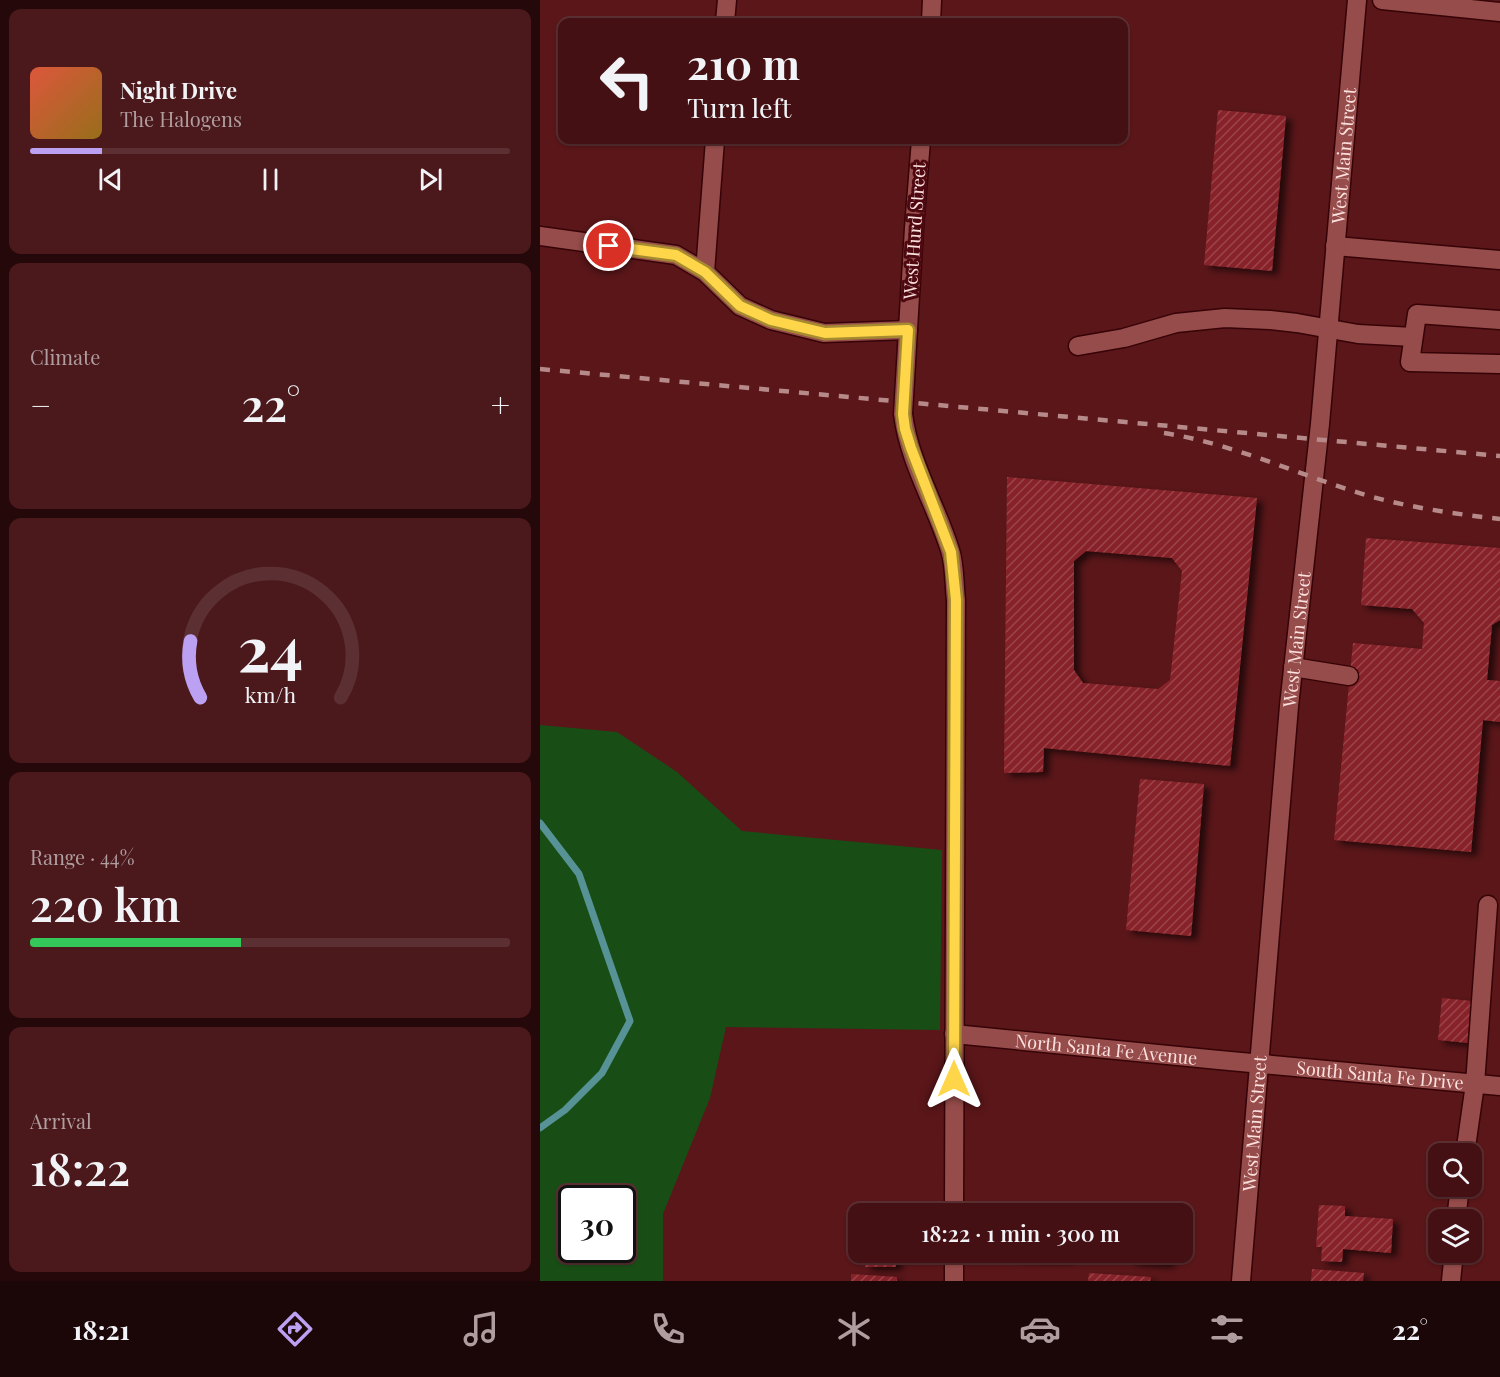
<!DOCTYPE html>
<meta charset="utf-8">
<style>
body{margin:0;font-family:"Playfair Display",serif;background:#4b191c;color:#f1f3f6;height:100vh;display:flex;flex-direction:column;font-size:22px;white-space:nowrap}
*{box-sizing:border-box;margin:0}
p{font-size:20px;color:#af9da0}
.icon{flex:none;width:33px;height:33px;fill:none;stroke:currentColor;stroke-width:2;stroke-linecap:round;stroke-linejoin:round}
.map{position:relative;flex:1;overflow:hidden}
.sheet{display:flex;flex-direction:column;gap:9px;padding:9px;background:#25090a;width:540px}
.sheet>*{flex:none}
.hud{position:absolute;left:18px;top:18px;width:570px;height:126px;border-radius:12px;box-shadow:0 2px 4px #0004,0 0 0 2px #5c3033;background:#441013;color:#f1f3f6;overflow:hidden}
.buttons{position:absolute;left:888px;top:1143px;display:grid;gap:12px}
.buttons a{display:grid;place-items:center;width:54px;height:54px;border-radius:12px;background:#441013;box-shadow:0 2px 4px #0004,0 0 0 2px #5c3033;font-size:30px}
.speed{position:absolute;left:18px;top:1185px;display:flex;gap:12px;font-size:30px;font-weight:700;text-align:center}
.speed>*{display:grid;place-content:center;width:78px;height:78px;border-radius:50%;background:#441013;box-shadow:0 2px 4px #0004,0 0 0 2px #5c3033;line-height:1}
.speed .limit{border:3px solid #111;border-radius:9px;background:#fff;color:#111}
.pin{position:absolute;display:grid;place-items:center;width:51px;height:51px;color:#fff;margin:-26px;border:3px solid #fff;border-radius:50%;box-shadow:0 2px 6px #0007}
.me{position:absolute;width:66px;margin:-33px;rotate:0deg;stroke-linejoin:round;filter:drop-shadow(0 0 4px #0008)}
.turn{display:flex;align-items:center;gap:21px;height:126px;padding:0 30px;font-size:27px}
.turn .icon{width:78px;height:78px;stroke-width:2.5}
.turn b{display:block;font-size:42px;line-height:51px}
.big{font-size:45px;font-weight:600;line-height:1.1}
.sheet .tile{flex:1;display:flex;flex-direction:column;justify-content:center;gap:9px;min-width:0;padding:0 21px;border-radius:12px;background:#4b191c}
.sheet .dial{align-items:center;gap:0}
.dial svg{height:156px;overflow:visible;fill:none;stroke:#5c3033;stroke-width:7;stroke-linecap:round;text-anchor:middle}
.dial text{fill:#f1f3f6;stroke:none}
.song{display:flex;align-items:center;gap:18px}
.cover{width:72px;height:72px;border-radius:9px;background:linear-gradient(135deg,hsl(10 70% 55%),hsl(40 70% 35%))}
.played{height:6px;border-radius:3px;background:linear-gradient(90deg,#bca0f2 15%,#5c3033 15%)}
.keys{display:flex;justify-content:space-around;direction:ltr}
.heat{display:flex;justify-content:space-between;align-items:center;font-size:33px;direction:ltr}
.charge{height:9px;border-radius:4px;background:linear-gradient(90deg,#34c759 44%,#5c3033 0)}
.trip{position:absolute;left:308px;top:1203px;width:345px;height:60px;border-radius:12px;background:#441013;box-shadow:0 2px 4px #0004,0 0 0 2px #5c3033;font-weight:600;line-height:60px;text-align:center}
.tab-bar{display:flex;height:96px;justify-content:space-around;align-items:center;background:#1b0608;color:#af9da0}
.tab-bar .icon{width:42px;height:42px}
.tab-bar .current{color:#bca0f2}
.tab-bar b{font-size:27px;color:#f1f3f6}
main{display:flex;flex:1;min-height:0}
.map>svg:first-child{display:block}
.green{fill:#194d16;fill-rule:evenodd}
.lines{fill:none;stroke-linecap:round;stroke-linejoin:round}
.stream{stroke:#579296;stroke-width:7}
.building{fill:url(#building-hatch);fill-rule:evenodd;filter:url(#shadow)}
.minor-casing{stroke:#360307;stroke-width:21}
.minor{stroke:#964c4a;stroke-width:18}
.rail{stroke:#b78a8a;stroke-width:4.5;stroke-dasharray:10 10;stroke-linecap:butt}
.route-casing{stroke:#a68a30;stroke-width:15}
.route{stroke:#ffd54a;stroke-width:10}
.labels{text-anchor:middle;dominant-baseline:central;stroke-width:6;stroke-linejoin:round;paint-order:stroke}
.street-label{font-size:18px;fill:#fce1df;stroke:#4e080f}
</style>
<main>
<section class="sheet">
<div class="tile">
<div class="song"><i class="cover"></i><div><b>Night Drive</b><p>The Halogens</p></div></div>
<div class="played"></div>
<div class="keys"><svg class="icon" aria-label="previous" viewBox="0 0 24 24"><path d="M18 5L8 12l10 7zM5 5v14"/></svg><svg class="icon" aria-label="pause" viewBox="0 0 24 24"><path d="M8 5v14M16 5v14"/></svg><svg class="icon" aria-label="next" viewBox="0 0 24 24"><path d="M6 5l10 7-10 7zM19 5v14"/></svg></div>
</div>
<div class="tile"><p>Climate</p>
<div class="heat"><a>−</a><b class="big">22°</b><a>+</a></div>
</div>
<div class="tile dial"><svg viewBox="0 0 100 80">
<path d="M14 69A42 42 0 1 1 86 69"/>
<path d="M14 69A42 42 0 0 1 9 40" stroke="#bca0f2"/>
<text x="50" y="56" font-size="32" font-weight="700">24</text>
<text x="50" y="72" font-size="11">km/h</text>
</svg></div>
<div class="tile"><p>Range · 44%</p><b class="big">220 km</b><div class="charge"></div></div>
<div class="tile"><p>Arrival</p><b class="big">18:22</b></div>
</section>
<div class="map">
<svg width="960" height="1281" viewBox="0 0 960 1281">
<defs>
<pattern id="building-hatch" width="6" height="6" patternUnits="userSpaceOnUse" patternTransform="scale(1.5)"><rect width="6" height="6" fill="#882429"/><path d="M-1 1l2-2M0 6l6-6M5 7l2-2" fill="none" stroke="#9a4448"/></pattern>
<filter id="shadow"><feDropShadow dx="6" dy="4" stdDeviation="3" flood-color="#0009"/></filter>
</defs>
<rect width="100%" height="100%" fill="#5a1619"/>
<!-- green -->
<path class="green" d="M0,725L77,732L137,772L202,831L402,850L400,1030L186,1027L170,1098L123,1214V1281H0ZM32,1198H82V1250H32Z"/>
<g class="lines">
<!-- stream -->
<path class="stream" d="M0,823L39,874L90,1021L62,1073L25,1110L0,1128"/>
</g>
<!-- building -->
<path class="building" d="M678,110L746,116L732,271L664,265Z
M467,477L717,498L690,766L504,748L503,772L464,773ZM546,551L632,558L642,571L630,680L618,689L543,683L534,670V561Z
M826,538L960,548V620L952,625L947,680L960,681V722L943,720L931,852L794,840L813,643L882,649L884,623L872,609L821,605Z
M600,779L664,784L651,936L586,930Z
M902,998L932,1001L928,1043L898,1040Z
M779,1205L805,1206V1216L853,1219L851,1253L803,1249L802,1262L781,1261L782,1247H776Z
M325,1252H356V1267H325Z
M475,1252H528V1259L475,1258Z
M590,1252H629L628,1264L590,1261Z
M772,1269L824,1273L823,1281H771Z
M549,1273L611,1277L610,1281H548Z
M311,1274L357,1277V1281H311Z"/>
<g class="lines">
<!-- minor casing -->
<g class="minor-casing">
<g id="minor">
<path d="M842,0L960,12"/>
<path d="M185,22L187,0"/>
<path d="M391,22L392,0"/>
<path d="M381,140L374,228L363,414C369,462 396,505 410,550C415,565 414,584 416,600L414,1214"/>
<path d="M0,236L136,255L165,272L200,306L231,320L284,333L368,330"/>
<path d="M795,246L960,260"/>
<path d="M165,272L175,140"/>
<path d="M960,320L877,314L870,362L960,364"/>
<path d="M538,346L584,338L636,323L685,318L730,320L757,323L818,334L873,337"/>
<path d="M753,667L809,676"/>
<path id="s1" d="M414,1034L679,1060L960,1086"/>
<path d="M925,1154L935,1084L948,905"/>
<path d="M916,1220L920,1186"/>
<path d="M414,1252V1281"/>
<path id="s2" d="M701,1281L749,706L780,424L817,0"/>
<path d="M911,1281L914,1252"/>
</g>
</g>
<!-- minor -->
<use href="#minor" class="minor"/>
<!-- rail -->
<path class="rail" d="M0,369L960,456
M624,433C695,444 761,476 829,496C872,508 916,514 960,519"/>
</g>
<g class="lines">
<!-- route casing -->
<g class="route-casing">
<path id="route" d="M69,246L136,255L165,272L200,306L231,320L285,333L368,330L363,414L365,429L371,448L411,552L416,600L414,1079"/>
</g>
<!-- route -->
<use href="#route" class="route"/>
</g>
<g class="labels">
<!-- street labels -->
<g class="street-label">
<text stroke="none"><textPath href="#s2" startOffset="1130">West Main Street</textPath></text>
<text transform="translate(374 231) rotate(-86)">West Hurd Street</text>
<text stroke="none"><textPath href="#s2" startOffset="644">West Main Street</textPath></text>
<text stroke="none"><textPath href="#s1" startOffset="153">North Santa Fe Avenue</textPath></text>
<text stroke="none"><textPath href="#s1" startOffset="428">South Santa Fe Drive</textPath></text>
<text stroke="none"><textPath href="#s2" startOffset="158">West Main Street</textPath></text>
</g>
</g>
</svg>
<div class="buttons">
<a><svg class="icon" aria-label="search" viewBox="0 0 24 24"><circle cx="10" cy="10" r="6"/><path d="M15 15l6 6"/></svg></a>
<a><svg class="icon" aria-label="layers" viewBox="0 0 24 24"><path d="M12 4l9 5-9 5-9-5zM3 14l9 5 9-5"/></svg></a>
</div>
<div class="speed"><div class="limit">30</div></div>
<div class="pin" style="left:69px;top:246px;background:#d93025"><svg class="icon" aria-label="arrive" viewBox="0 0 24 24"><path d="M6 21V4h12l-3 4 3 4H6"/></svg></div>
<svg class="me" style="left:414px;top:1079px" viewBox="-20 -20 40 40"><path d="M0-17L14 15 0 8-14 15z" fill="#ffd54a" stroke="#fff" stroke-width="4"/></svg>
<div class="trip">18:22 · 1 min · 300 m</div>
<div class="hud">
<div class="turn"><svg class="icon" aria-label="left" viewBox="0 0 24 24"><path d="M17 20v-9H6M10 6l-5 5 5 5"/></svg><div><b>210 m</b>Turn left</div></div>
</div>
</div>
</main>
<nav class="tab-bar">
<b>18:21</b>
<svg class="icon current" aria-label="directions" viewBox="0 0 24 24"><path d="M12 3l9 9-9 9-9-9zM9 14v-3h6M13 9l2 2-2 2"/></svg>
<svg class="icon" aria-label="music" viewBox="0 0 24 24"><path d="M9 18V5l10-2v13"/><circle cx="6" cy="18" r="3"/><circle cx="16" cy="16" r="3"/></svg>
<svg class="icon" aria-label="phone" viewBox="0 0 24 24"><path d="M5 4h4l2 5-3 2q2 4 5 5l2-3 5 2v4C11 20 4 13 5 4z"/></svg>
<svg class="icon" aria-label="climate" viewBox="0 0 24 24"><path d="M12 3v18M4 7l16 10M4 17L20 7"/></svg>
<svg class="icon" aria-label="car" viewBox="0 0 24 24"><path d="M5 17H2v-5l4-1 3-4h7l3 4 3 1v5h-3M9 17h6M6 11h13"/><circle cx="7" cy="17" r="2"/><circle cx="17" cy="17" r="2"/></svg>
<svg class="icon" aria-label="filters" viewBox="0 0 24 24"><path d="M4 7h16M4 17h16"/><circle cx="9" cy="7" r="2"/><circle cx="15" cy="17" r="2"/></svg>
<b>22°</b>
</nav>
